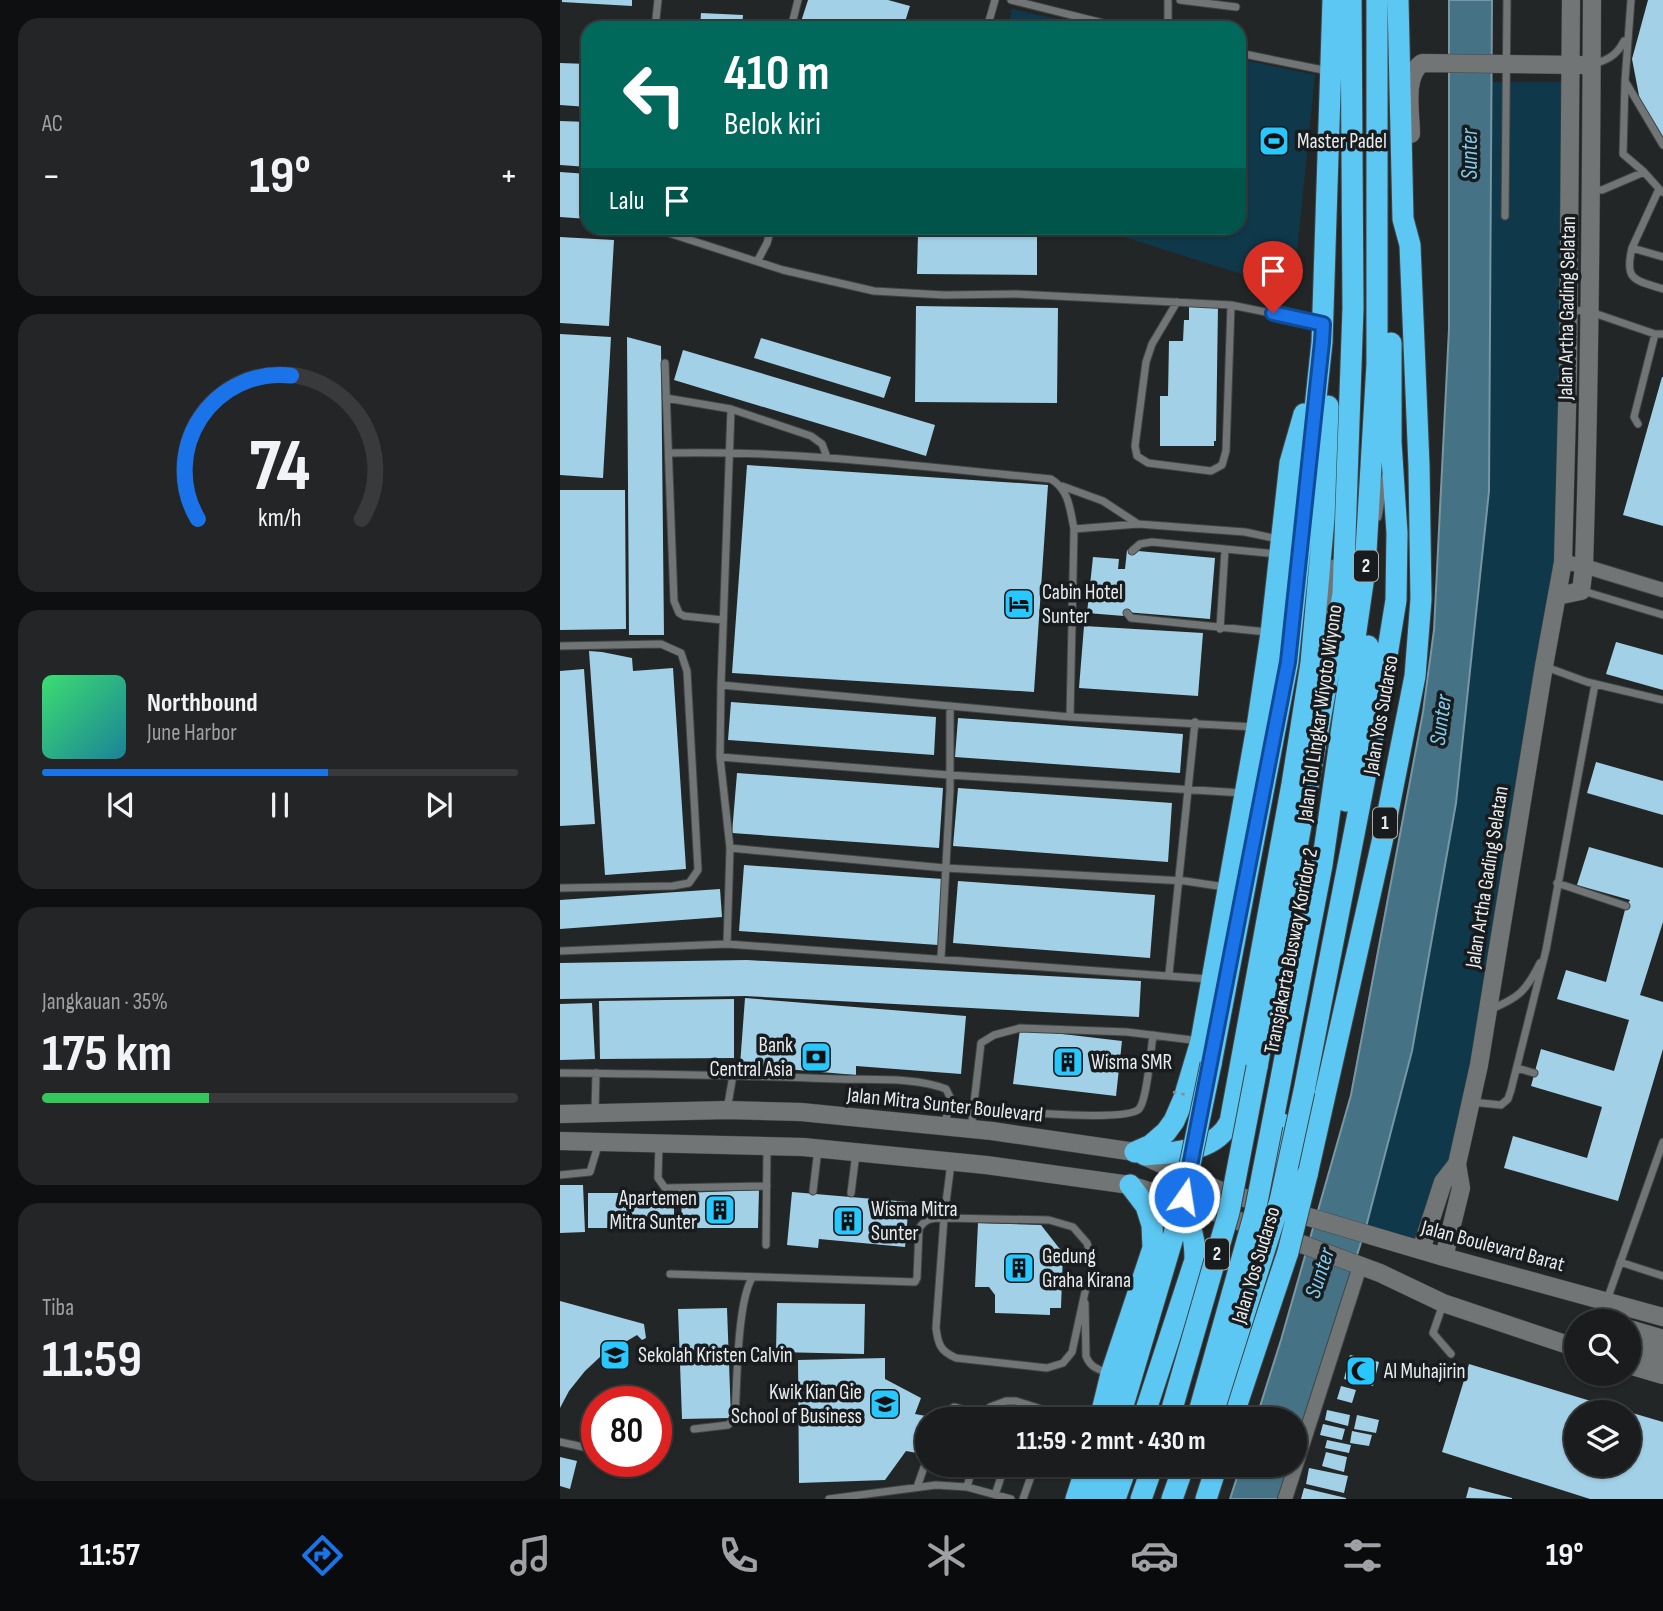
<!DOCTYPE html>
<html lang="id">
<meta charset="utf-8">
<style>
body{margin:0;font-family:"Sofia Sans Condensed",sans-serif;background:#232526;color:#f1f3f6;height:100vh;display:flex;flex-direction:column;font-size:26px;white-space:nowrap}
*{box-sizing:border-box;margin:0}
p{font-size:23px;color:#9fa1a4}
.icon{flex:none;width:38px;height:38px;fill:none;stroke:currentColor;stroke-width:2;stroke-linecap:round;stroke-linejoin:round}
.map{position:relative;flex:1;overflow:hidden}
.drawer{display:flex;flex-direction:column;gap:18px;padding:18px;background:#0e0f10;width:560px}
.drawer>*{flex:none}
.banner{position:absolute;left:21px;top:21px;width:665px;height:214px;border-radius:21px;box-shadow:0 2px 5px #0004,0 0 0 2px #383a3b;background:#00695c;color:#fff;overflow:hidden}
.tools{position:absolute;left:1004px;top:1309px;display:grid;gap:14px}
.tools a{display:grid;place-items:center;width:77px;height:77px;border-radius:50%;background:#1a1c1d;box-shadow:0 2px 5px #0004,0 0 0 2px #383a3b;font-size:35px}
.speed{position:absolute;left:21px;top:1386px;display:flex;gap:14px;font-size:35px;font-weight:700;text-align:center}
.speed>*{display:grid;place-content:center;width:91px;height:91px;border-radius:50%;background:#1a1c1d;box-shadow:0 2px 5px #0004,0 0 0 2px #383a3b;line-height:1}
.speed .limit{border:10px solid #d22;background:#fff;color:#111}
.pin{position:absolute;display:grid;place-items:center;width:60px;height:60px;color:#fff;margin:-72px -30px;border-radius:50% 50% 50% 0;rotate:-45deg;box-shadow:0 0 7px #0007}
.pin .icon{rotate:45deg}
.me{position:absolute;width:77px;margin:-38px;rotate:13deg;stroke-linejoin:round;filter:drop-shadow(0 0 5px #0008)}
.turn{display:flex;align-items:center;gap:24px;height:147px;padding:0 28px;font-size:32px}
.turn .icon{width:91px;height:91px;stroke-width:2.5}
.turn b{display:block;font-size:49px;line-height:60px}
.then{display:flex;align-items:center;height:66px;padding:0 28px;background:#0003;gap:14px;font-size:26px}
.big{font-size:52px;font-weight:700;line-height:1.1}
.drawer .widget{flex:1;display:flex;flex-direction:column;justify-content:center;gap:10px;min-width:0;padding:0 24px;border-radius:21px;background:#232526}
.drawer .dial{align-items:center;gap:0}
.dial svg{height:182px;overflow:visible;fill:none;stroke:#383a3b;stroke-width:7;stroke-linecap:round;text-anchor:middle}
.dial text{fill:#f1f3f6;stroke:none}
.song{display:flex;align-items:center;gap:21px}
.cover{width:84px;height:84px;border-radius:10px;background:linear-gradient(135deg,hsl(140 70% 55%),hsl(190 70% 35%))}
.played{height:7px;border-radius:4px;background:linear-gradient(90deg,#1a73e8 60%,#383a3b 60%)}
.keys{display:flex;justify-content:space-around;direction:ltr}
.heat{display:flex;justify-content:space-between;align-items:center;font-size:38px;direction:ltr}
.charge{height:10px;border-radius:5px;background:linear-gradient(90deg,#34c759 35%,#383a3b 0)}
.trip{position:absolute;left:355px;top:1407px;width:392px;height:70px;border-radius:35px;background:#1a1c1d;box-shadow:0 2px 5px #0004,0 0 0 2px #383a3b;font-weight:700;line-height:70px;text-align:center}
.dock{display:flex;height:112px;justify-content:space-around;align-items:center;background:#0a0b0c;color:#9fa1a4}
.dock .icon{width:49px;height:49px}
.dock .current{color:#1a73e8}
.dock b{font-size:32px;color:#f1f3f6}
main{display:flex;flex:1;min-height:0}
.map>svg:first-child{display:block}
.green{fill:#0f394a}
.water{fill:#467285;stroke:#7797a4;stroke-width:2}
.building{fill:#a2d0e6}
.lines{fill:none;stroke-linecap:round;stroke-linejoin:round}
.lane-casing{stroke:#414445;stroke-width:9}
.street-casing{stroke:#414445;stroke-width:16}
.secondary-casing{stroke:#414445;stroke-width:19}
.highway-casing{stroke:#414445;stroke-width:23}
.lane{stroke:#717576;stroke-width:7}
.street{stroke:#717576;stroke-width:14}
.secondary{stroke:#717576;stroke-width:18}
.highway{stroke:#5cc7f3;stroke-width:21}
.highway-bridge-casing{stroke:#414445;stroke-width:23;stroke-linecap:butt}
.path-bridge{stroke:#8b8e8f;stroke-width:2.5;stroke-dasharray:3.5 5;stroke-linecap:butt}
.highway-bridge{stroke:#5cc7f3;stroke-width:21}
.route-casing{stroke:#114b97;stroke-width:18}
.route{stroke:#1a73e8;stroke-width:12}
.labels{text-anchor:middle;dominant-baseline:central;stroke-width:7;stroke-linejoin:round;paint-order:stroke}
.shield{fill:#191c1e;stroke:#abaeaf;stroke-width:2}
.shield-label{font-size:19px;font-weight:bold;fill:#e9eced}
.poi-label{font-size:21px;fill:#e9eced;stroke:#191c1e;text-anchor:start}
.street-label{font-size:21px;fill:#e9eced;stroke:#191c1e}
.water-label{font-size:23px;font-style:italic;fill:#82cced;stroke:#191c1e}
</style>
<main>
<section class="drawer">
<div class="widget"><p>AC</p>
<div class="heat"><a>−</a><b class="big">19°</b><a>+</a></div>
</div>
<div class="widget dial"><svg viewBox="0 0 100 80">
<path d="M14 69A42 42 0 1 1 86 69"/>
<path d="M14 69A42 42 0 0 1 55 6" stroke="#1a73e8"/>
<text x="50" y="56" font-size="32" font-weight="700">74</text>
<text x="50" y="72" font-size="11">km/h</text>
</svg></div>
<div class="widget">
<div class="song"><i class="cover"></i><div><b>Northbound</b><p>June Harbor</p></div></div>
<div class="played"></div>
<div class="keys"><svg class="icon" aria-label="previous" viewBox="0 0 24 24"><path d="M18 5L8 12l10 7zM5 5v14"/></svg><svg class="icon" aria-label="pause" viewBox="0 0 24 24"><path d="M8 5v14M16 5v14"/></svg><svg class="icon" aria-label="next" viewBox="0 0 24 24"><path d="M6 5l10 7-10 7zM19 5v14"/></svg></div>
</div>
<div class="widget"><p>Jangkauan · 35%</p><b class="big">175 km</b><div class="charge"></div></div>
<div class="widget"><p>Tiba</p><b class="big">11:59</b></div>
</section>
<div class="map">
<svg width="1103" height="1499" viewBox="0 0 1103 1499">
<rect width="100%" height="100%" fill="#232627"/>
<!-- green -->
<path class="green" d="M452,9L537,28H448Z
M679,59L755,75L733,290L535,228H679Z
M931,82H1001L1010,188L1003,562L897,1164L861,1250L806,1227L852,1051L913,633L929,491Z"/>
<!-- water -->
<path class="water" d="M889,0H932L929,491L896,803L852,1051L806,1227L735,1448V1419H696L721,1340L791,1095L863,712L874,630L889,329Z
M681,1465H730L719,1499H670Z"/>
<!-- building -->
<path class="building" d="M2,0H72V6L2,2Z
M248,0H328L350,6L343,28H239Z
M1088,0H1103V138L1081,106L1072,59Z
M141,13L183,15L182,28H140Z
M0,63L28,64V107L0,105Z
M0,121L28,122V167L0,165Z
M0,172L28,174V219L0,217Z
M358,233L477,234V275L357,274Z
M0,237L54,240L49,326L0,323Z
M356,306L498,308L497,403L355,402Z
M629,306H658L656,441H654V446H600V396H608L609,341H623L624,320H629Z
M0,334L51,337L43,478L0,475Z
M67,337L101,346L104,635H69Z
M201,338L331,377L324,398L194,358Z
M123,350L375,425L366,456L114,380Z
M1102,377H1103V526L1063,515Z
M187,465L488,485L474,692L172,673Z
M0,490H65L66,629L0,630Z
M567,550L655,558L650,619L565,612L564,616L527,613L533,557L559,559L558,569H565Z
M524,626L643,633L638,696L519,688Z
M1056,642L1103,655V690L1046,674Z
M29,651L42,652L72,658L73,671L113,668L126,869L45,875Z
M24,669L35,824L0,826V671Z
M171,702L376,717L374,755L168,740Z
M398,718L623,734L620,773L395,757Z
M1036,762L1103,781V815L1027,793Z
M177,773L383,788L379,848L172,833Z
M398,788L612,803L608,862L393,846Z
M1029,847L1103,868V922L1080,995L1103,1002V1049L1058,1201L944,1168L953,1136L1027,1158L1042,1107L971,1086L981,1049L1054,1071L1069,1020L997,999L1006,970L1046,982L1066,906L1070,900L1017,885Z
M184,865L383,879L378,945L179,931Z
M398,881L595,895L590,958L393,943Z
M160,889L162,917L0,929V900Z
M729,909L749,913L737,977L717,973Z
M187,960L581,981L579,1017L185,996L0,999V963Z
M185,998L406,1016L401,1074L296,1066V1075L180,1065Z
M174,999V1058L40,1059L39,1001Z
M32,1003L35,1059L0,1060V1004Z
M460,1029L562,1041L556,1096L453,1084Z
M0,1185H23L25,1232L0,1233Z
M199,1190L198,1228H121L122,1193Z
M232,1192L349,1202L345,1247L259,1239L258,1248L227,1245Z
M28,1193H114V1228H28Z
M418,1223L481,1225L503,1253L501,1308H490V1315L435,1313V1295L429,1287H415Z
M0,1301L84,1324L86,1338L82,1340L77,1335L40,1357L25,1371L9,1391L0,1408Z
M217,1303L305,1304L304,1354L216,1352Z
M167,1308L171,1418L122,1419L118,1309Z
M790,1355L819,1362L813,1386L784,1379Z
M325,1358V1379L361,1398L355,1414L377,1418L368,1419V1455L346,1451L325,1480L239,1483L238,1360Z
M909,1364L1067,1412H1017V1465H1069V1412L1103,1422V1499H1030L882,1452Z
M781,1386L796,1390L792,1403L777,1399Z
M767,1410L790,1415L788,1426L765,1420Z
M797,1415L819,1420L816,1433L794,1429Z
M763,1424L785,1429L782,1440L760,1435Z
M792,1431L812,1435L809,1446L790,1443Z
M767,1440L791,1445L789,1453L765,1448Z
M766,1452L787,1457L784,1472L762,1466Z
M0,1457L17,1461L10,1489L0,1486Z
M749,1468L788,1476L784,1493L746,1484Z
M909,1487L952,1498V1499L906,1498Z
M744,1488L786,1498V1499H741Z"/>
<g class="lines">
<!-- lane casing -->
<g class="lane-casing">
<path id="lane" d="M451,0L563,28
M608,0V28
M620,0L676,7
M1071,0L1065,81L1103,145
M95,28L98,0
M231,28L238,0
M427,28L435,0
M679,53L768,71
M1033,64C1048,60 1057,55 1064,41
M1065,82L1063,154L1084,172
M1032,189L1042,190L1084,172L1102,192
M1099,189L1072,248L1103,257
M945,216L947,0
M93,228L223,270L314,291L384,295L456,294L671,305L760,323
M1072,248C1064,281 1075,280 1103,289
M198,260L207,243L211,228
M617,302L592,344L586,362L575,446L577,456L588,463L651,471L662,465L666,451L671,305
M1010,310L1028,311L1095,334H1103
M105,363L114,601L119,613L124,616L163,620
M106,398L171,409L161,685L510,717L695,727
M171,409L251,436L262,444L267,457
M1078,424L1074,417L1095,334
M109,453C237,450 364,467 491,479C509,490 510,509 514,529
M502,486L543,501L578,524
M818,517L825,477
M572,551L580,544L592,542L718,554
M1023,591L1103,615
M567,613L571,618L707,632
M660,629L665,549
M0,646L101,644L121,653L127,671L138,870L129,883L113,886L0,888
M762,648L774,563
M986,667L1027,682L1103,700
M161,685L160,757L170,848L167,944
M510,717L514,529L578,524L685,532L718,539
M160,757L389,775L683,793
M170,848L385,868L625,881L665,887
M997,883L1066,906
M0,951L167,944L649,979
M381,958L390,790V706
M609,974L635,722
M929,1010C959,998 966,991 980,963
M957,1068L974,1073
M0,1073C93,1074 186,1075 279,1079C311,1080 357,1077 386,1089L391,1099L384,1126
M911,1102L941,1105L948,1099L951,1090L986,950L1035,684
M414,1108C439,1110 566,1123 579,1109C587,1100 591,1049 593,1035
M167,1110L173,1075
M35,1111L36,1073
M411,1129L421,1043L434,1035L460,1028L567,1032L640,1041
M99,1144L98,1178L105,1188L207,1186
M0,1175L30,1172L39,1142
M253,1191L258,1149
M291,1193L296,1153
M206,1245L207,1147
M1060,1262L1103,1276
M110,1274L355,1282L357,1278L359,1229C365,1218 372,1218 384,1218L489,1220L513,1227L527,1243L532,1260L512,1352L503,1363L487,1368L396,1358C380,1351 378,1344 376,1328L384,1218L391,1163
M1047,1300L1103,1142
M525,1303L526,1356C530,1367 537,1369 548,1373
M883,1304L873,1333L891,1354
M377,1418L394,1407L427,1415
M425,1419L430,1407L446,1401H456L513,1419
M459,1419L464,1404
M134,1429L168,1425L175,1418C177,1385 177,1303 192,1278
M0,1442L37,1450
M46,1461L48,1466
M357,1487L368,1456
M407,1487L413,1465
M435,1495L445,1465
M269,1499L376,1485L407,1487L451,1499
M463,1499L475,1465"/>
</g>
<!-- street casing -->
<g class="street-casing">
<path id="street" d="M1003,562L1024,566L1103,590
M725,1499L800,1266"/>
</g>
<!-- secondary casing -->
<g class="secondary-casing">
<path id="secondary" d="M851,134C851,114 843,76 862,63L1021,65
M997,596L1021,591L1024,566C1030,377 1031,189 1032,0
M0,1114L167,1110L241,1112L432,1131L575,1152L661,1191L884,1257L1103,1317
M0,1141L243,1147L426,1165L570,1185L652,1211L820,1273L883,1303L1017,1348
M861,1250L883,1182L897,1164
M884,1257L901,1188L897,1164L919,1065L984,666L1003,562L1008,371L1011,0
M1069,1329L1103,1339
M1069,1345L1103,1358
M1069,1365L1103,1375"/>
</g>
<!-- highway casing -->
<g class="highway-casing">
<path id="highway" d="M786,801L797,740L808,646
M651,1064L728,662L762,342L773,0
M697,1067L783,594L793,308L791,0
M744,1091L818,711L836,600L837,533L831,442V343
M712,1125L762,865L805,569L817,364V0
M575,1152L591,1145L606,1132L614,1121L624,1098L641,1041L697,727L711,633L730,463L744,414
M585,1155C616,1152 655,1152 670,1122L732,784L751,663L764,518L768,406
M747,1175L822,842L855,676L861,599L859,466L850,245L843,219L838,0
M716,1199L718,1192L715,1178L722,1124
M540,1419L551,1374L593,1248L592,1225L586,1206L570,1185
M559,1419L619,1217
M583,1419L635,1260C635,1224 627,1221 605,1195
M672,1419L728,1252
M516,1499L527,1465
M536,1499L546,1465
M555,1499L567,1465
M581,1499L593,1465
M612,1499L624,1465
M646,1499L657,1465"/>
</g>
<!-- lane -->
<use href="#lane" class="lane"/>
<!-- street -->
<use href="#street" class="street"/>
<!-- secondary -->
<use href="#secondary" class="secondary"/>
<!-- highway -->
<use href="#highway" class="highway"/>
<!-- highway-bridge casing -->
<g class="highway-bridge-casing">
<path id="highway-bridge" d="M619,1217L651,1064
M728,1252L747,1175
M609,1419L669,1212L697,1067
M637,1419L695,1212L712,1125
M651,1419L720,1201L744,1091"/>
</g>
<!-- path-bridge -->
<path class="path-bridge" d="M613,1092L627,1095"/>
<!-- highway-bridge -->
<use href="#highway-bridge" class="highway-bridge"/>
</g>
<g class="lines">
<!-- route casing -->
<g class="route-casing">
<path id="route" d="M624,1197L728,662L762,342L763,324L713,313"/>
</g>
<!-- route -->
<use href="#route" class="route"/>
</g>
<!-- icons -->
<defs>
<g id="stadium-square" transform="scale(1.575)"><rect x="-9" y="-9" width="18" height="18" rx="4" fill="#28c8ff" stroke="#191c1e"/><path d="M0-5a6.5 5 0 1 0 0 10a6.5 5 0 1 0 0-10ZM-3.5-1.8h7v3.6h-7Z" fill="#111"/></g>
<g id="hotel-square" transform="scale(1.575)"><rect x="-9" y="-9" width="18" height="18" rx="4" fill="#28c8ff" stroke="#191c1e"/><path d="M-6-4.5h1.5V1H6V5H4.5V3h-9V5H-6ZM-4 0a1.8 1.8 0 1 1 3.6 0ZM.5 0V-2.5h3Q6-2.5 6 0Z" fill="#111"/></g>
<g id="bank-square" transform="scale(1.575)"><rect x="-9" y="-9" width="18" height="18" rx="4" fill="#28c8ff" stroke="#191c1e"/><path d="M-6-4H6V4H-6ZM0-2.3a2.3 2.3 0 1 0 0 4.6a2.3 2.3 0 1 0 0-4.6Z" fill="#111"/></g>
<g id="building-square" transform="scale(1.575)"><rect x="-9" y="-9" width="18" height="18" rx="4" fill="#28c8ff" stroke="#191c1e"/><path d="M-4-6H4V6H1V3H-1V6H-4ZM-2.5-4.3h1.7v1.8h-1.7ZM.8-4.3h1.7v1.8H.8ZM-2.5-1h1.7V.8h-1.7ZM.8-1h1.7V.8H.8Z" fill="#111"/></g>
<g id="school-square" transform="scale(1.575)"><rect x="-9" y="-9" width="18" height="18" rx="4" fill="#28c8ff" stroke="#191c1e"/><path d="M0-5L7-2L0 1L-7-2ZM-4 1L0 2.5L4 1V4Q0 6-4 4Z" fill="#111"/></g>
<g id="mosque-square" transform="scale(1.575)"><rect x="-9" y="-9" width="18" height="18" rx="4" fill="#28c8ff" stroke="#191c1e"/><path d="M3.5-4.9A6 6 0 1 0 3.5 4.9A5 5 0 1 1 3.5-4.9Z" fill="#111"/></g>
<g id="university-square" transform="scale(1.575)"><rect x="-9" y="-9" width="18" height="18" rx="4" fill="#28c8ff" stroke="#191c1e"/><path d="M0-5L7-2L0 1L-7-2ZM-4 1L0 2.5L4 1V4Q0 6-4 4Z" fill="#111"/></g>
</defs>
<g fill-rule="evenodd">
<use href="#stadium-square" x="714" y="141"/>
<use href="#hotel-square" x="459" y="604"/>
<use href="#bank-square" x="256" y="1057"/>
<use href="#building-square" x="508" y="1062"/>
<use href="#building-square" x="160" y="1210"/>
<use href="#building-square" x="288" y="1221"/>
<use href="#building-square" x="459" y="1268"/>
<use href="#school-square" x="55" y="1355"/>
<use href="#mosque-square" x="801" y="1371"/>
<use href="#university-square" x="325" y="1404"/>
</g>
<g class="labels">
<!-- shield labels -->
<g class="shield">
<rect x="794" y="550.5" width="24" height="31" rx="5"/>
<rect x="813" y="807.5" width="24" height="31" rx="5"/>
<rect x="645" y="1238.5" width="24" height="31" rx="5"/>
</g>
<g class="shield-label">
<text x="806" y="566">2</text>
<text x="825" y="823">1</text>
<text x="657" y="1254">2</text>
</g>
<!-- poi labels -->
<g class="poi-label">
<text x="737" y="141">Master Padel</text>
<text x="482" y="592">Cabin Hotel<tspan x="482" dy="24">Sunter</tspan></text>
<text x="233" y="1045" text-anchor="end">Bank<tspan x="233" dy="24">Central Asia</tspan></text>
<text x="531" y="1062">Wisma SMR</text>
<text x="137" y="1198" text-anchor="end">Apartemen<tspan x="137" dy="24">Mitra Sunter</tspan></text>
<text x="311" y="1209">Wisma Mitra<tspan x="311" dy="24">Sunter</tspan></text>
<text x="482" y="1256">Gedung<tspan x="482" dy="24">Graha Kirana</tspan></text>
<text x="78" y="1355">Sekolah Kristen Calvin</text>
<text x="824" y="1371">Al Muhajirin</text>
<text x="302" y="1392" text-anchor="end">Kwik Kian Gie<tspan x="302" dy="24">School of Business</tspan></text>
</g>
<!-- street labels -->
<g class="street-label">
<text transform="translate(1007 308) rotate(-89)">Jalan Artha Gading Selatan</text>
<text transform="translate(760 713) rotate(-82)">Jalan Tol Lingkar Wiyoto Wiyono</text>
<text transform="translate(821 715) rotate(-80)">Jalan Yos Sudarso</text>
<text transform="translate(927 877) rotate(-81)">Jalan Artha Gading Selatan</text>
<text transform="translate(731 951) rotate(-79)">Transjakarta Busway Koridor 2</text>
<text transform="translate(385 1105) rotate(6)">Jalan Mitra Sunter Boulevard</text>
<text transform="translate(933 1246) rotate(15)">Jalan Boulevard Barat</text>
<text transform="translate(696 1265) rotate(-73)">Jalan Yos Sudarso</text>
</g>
<!-- water labels -->
<g class="water-label">
<text transform="translate(910 154) rotate(-90)">Sunter</text>
<text transform="translate(881 720) rotate(-82)">Sunter</text>
<text transform="translate(760 1273) rotate(-72)">Sunter</text>
</g>
</g>
</svg>
<div class="tools">
<a><svg class="icon" aria-label="search" viewBox="0 0 24 24"><circle cx="10" cy="10" r="6"/><path d="M15 15l6 6"/></svg></a>
<a><svg class="icon" aria-label="layers" viewBox="0 0 24 24"><path d="M12 4l9 5-9 5-9-5zM3 14l9 5 9-5"/></svg></a>
</div>
<div class="speed"><div class="limit">80</div></div>
<div class="pin" style="left:713px;top:313px;background:#d93025"><svg class="icon" aria-label="arrive" viewBox="0 0 24 24"><path d="M6 21V4h12l-3 4 3 4H6"/></svg></div>
<svg class="me" style="left:624px;top:1197px" viewBox="-20 -20 40 40"><circle r="17" fill="#1a73e8" stroke="#fff" stroke-width="3"/><path d="M0-11L8 9 0 5-8 9z" fill="#fff"/></svg>
<div class="trip">11:59 · 2 mnt · 430 m</div>
<div class="banner">
<div class="turn"><svg class="icon" aria-label="left" viewBox="0 0 24 24"><path d="M17 20v-9H6M10 6l-5 5 5 5"/></svg><div><b>410 m</b>Belok kiri</div></div>
<div class="then">Lalu<svg class="icon" aria-label="arrive" viewBox="0 0 24 24"><path d="M6 21V4h12l-3 4 3 4H6"/></svg></div>
</div>
</div>
</main>
<nav class="dock">
<b>11:57</b>
<svg class="icon current" aria-label="directions" viewBox="0 0 24 24"><path d="M12 3l9 9-9 9-9-9zM9 14v-3h6M13 9l2 2-2 2"/></svg>
<svg class="icon" aria-label="music" viewBox="0 0 24 24"><path d="M9 18V5l10-2v13"/><circle cx="6" cy="18" r="3"/><circle cx="16" cy="16" r="3"/></svg>
<svg class="icon" aria-label="phone" viewBox="0 0 24 24"><path d="M5 4h4l2 5-3 2q2 4 5 5l2-3 5 2v4C11 20 4 13 5 4z"/></svg>
<svg class="icon" aria-label="climate" viewBox="0 0 24 24"><path d="M12 3v18M4 7l16 10M4 17L20 7"/></svg>
<svg class="icon" aria-label="car" viewBox="0 0 24 24"><path d="M5 17H2v-5l4-1 3-4h7l3 4 3 1v5h-3M9 17h6M6 11h13"/><circle cx="7" cy="17" r="2"/><circle cx="17" cy="17" r="2"/></svg>
<svg class="icon" aria-label="filters" viewBox="0 0 24 24"><path d="M4 7h16M4 17h16"/><circle cx="9" cy="7" r="2"/><circle cx="15" cy="17" r="2"/></svg>
<b>19°</b>
</nav>
